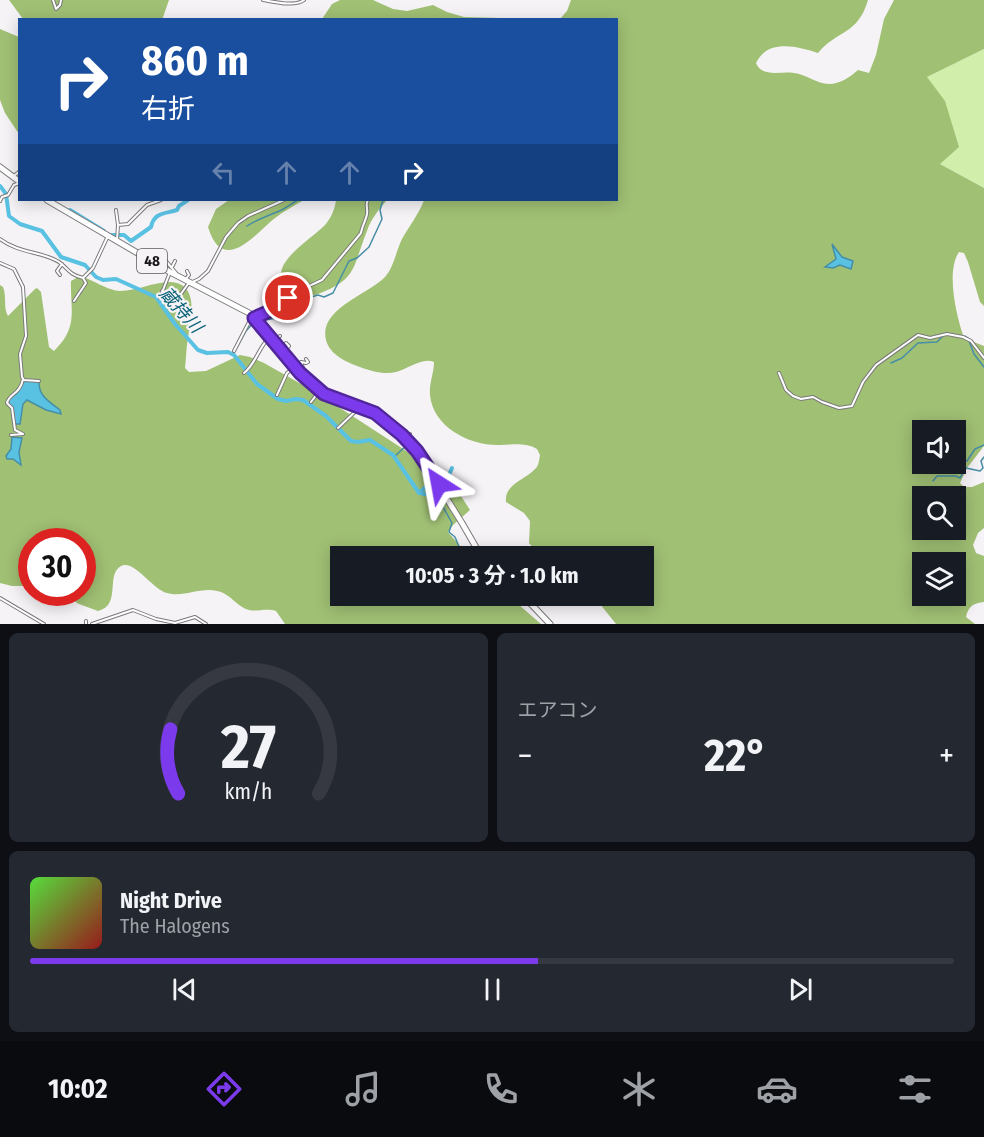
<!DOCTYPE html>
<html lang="ja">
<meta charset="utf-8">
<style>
body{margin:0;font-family:"Fira Sans Condensed","Noto Sans JP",sans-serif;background:#242831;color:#f1f3f6;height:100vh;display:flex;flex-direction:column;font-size:22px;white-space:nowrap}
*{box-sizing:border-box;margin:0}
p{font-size:20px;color:#9ea1a6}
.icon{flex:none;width:33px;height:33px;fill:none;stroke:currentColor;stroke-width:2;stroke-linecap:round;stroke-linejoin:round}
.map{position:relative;height:624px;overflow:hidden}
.panel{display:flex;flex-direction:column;gap:9px;padding:9px;background:#0d0f14;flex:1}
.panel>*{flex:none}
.banner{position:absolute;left:18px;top:18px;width:600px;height:183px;border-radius:0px;box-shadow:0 3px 15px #0003;background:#1a4fa0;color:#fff;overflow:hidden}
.fabs{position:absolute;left:912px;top:420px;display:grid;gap:12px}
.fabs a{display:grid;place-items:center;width:54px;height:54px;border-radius:0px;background:#171b24;box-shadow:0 3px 15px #0003;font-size:30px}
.speed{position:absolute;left:18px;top:528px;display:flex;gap:12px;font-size:30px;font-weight:700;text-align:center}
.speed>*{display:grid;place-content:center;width:78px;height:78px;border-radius:50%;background:#171b24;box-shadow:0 3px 15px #0003;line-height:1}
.speed .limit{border:9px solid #d22;background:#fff;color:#111}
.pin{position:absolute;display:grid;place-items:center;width:51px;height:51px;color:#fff;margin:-26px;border:3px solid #fff;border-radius:50%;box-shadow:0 2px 6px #0007}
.me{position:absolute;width:66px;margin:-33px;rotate:326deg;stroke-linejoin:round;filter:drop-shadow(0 0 4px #0008)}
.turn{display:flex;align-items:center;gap:21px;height:126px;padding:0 24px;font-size:27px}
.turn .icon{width:78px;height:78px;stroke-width:2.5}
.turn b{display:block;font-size:42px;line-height:51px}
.lanes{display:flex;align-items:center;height:57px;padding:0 24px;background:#0003;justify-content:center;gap:30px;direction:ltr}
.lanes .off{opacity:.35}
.big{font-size:45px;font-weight:700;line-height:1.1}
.panel .widget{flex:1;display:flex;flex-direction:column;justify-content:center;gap:9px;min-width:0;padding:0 21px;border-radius:9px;background:#242831}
.panel .dial{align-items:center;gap:0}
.dial svg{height:156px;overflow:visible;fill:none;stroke:#363941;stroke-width:7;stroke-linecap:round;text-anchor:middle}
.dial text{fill:#f1f3f6;stroke:none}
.song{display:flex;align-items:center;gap:18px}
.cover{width:72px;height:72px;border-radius:9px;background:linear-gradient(135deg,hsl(110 70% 55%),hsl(0 70% 35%))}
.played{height:6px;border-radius:3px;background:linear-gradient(90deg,#7c3aed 55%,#363941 55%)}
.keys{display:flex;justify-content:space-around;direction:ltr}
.heat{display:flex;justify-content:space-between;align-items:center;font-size:33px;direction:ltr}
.panel .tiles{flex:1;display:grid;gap:9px;grid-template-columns:1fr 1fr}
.widget:last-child{grid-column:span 2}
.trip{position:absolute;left:330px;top:546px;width:324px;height:60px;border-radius:0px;background:#171b24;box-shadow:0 3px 15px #0003;font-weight:700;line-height:60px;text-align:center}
.menu{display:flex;height:96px;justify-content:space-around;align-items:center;background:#090b0e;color:#9ea1a6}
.menu .icon{width:42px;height:42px}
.menu .active{color:#7c3aed}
.menu b{font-size:27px;color:#f1f3f6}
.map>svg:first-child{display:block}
.green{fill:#d1efab}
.forest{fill:#a0c074;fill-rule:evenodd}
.water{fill:#59c1e2;stroke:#468ea6;stroke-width:1.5}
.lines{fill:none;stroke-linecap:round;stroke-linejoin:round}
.stream{stroke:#468ea6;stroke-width:1.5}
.river{stroke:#59c1e2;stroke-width:4}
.street-casing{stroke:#7b797b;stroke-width:4}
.primary-casing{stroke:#7b797b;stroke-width:7}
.street{stroke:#fff;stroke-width:2}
.primary{stroke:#fff;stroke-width:5}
.route-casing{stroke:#51269a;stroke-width:15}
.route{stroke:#7c3aed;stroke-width:10}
.labels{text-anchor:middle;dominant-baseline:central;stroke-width:4.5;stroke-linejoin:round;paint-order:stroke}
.shield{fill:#f6f3f6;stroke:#5b5a5b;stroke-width:1.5}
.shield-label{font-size:15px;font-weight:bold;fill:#191819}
.water-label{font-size:18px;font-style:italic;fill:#076177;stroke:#f6f3f6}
</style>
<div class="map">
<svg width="984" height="624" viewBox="0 0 984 624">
<rect width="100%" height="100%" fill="#f6f3f6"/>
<!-- green -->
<path class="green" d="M984,49V188L940,164L927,77Z"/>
<!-- forest -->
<path class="forest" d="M9,0H169L162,20L23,19Z
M340,0H373L393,9L407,11L433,5L447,12L464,17L539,19H311H322L332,4Z
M571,0H868C858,35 837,30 818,53C798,47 768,38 756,63C762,78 780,71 794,73C806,74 817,84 829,84C840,84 850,77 858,70L869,73L876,55L884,19L894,0H984V49L927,77L945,101L959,147L940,164L984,188V306L980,302L968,262L964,253L959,252C946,271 956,314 963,335L966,339L984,346V446L967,468L960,483L964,487H972L984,482V528L978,533L973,545L976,553L984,556V602C974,603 968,606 966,617L975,624H616L600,604L583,598L567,596H644V556H583L584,552C568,538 542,561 529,543L530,521L524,513L506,502C504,484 525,480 535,469C539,466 539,460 540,455L537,449C525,442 513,445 500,445C471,446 433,428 430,395C429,383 434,373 434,362C422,357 408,369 396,372C384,375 371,371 360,367C346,362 330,355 326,340C318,309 369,294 385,277C394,267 396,251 402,239C409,226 419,214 424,200H616V20L560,19L567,11ZM922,430H956V464H922ZM922,496H956V530H922ZM922,562H956V596H922Z
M0,29L19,37V134L5,113L0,100Z
M229,200H304C294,206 284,211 275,218C255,234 223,276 208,227L216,209Z
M336,200H387C379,209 371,219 367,231C352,268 358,280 315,295C305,295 296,291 288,286C263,267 313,238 325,225C331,218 335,209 336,200Z
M80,276C91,279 109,291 120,291C137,291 153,282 170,282C203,283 189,326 187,345C186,352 186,360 185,368L189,372L206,371L240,355L250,357L264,363L317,393L414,456L447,481L459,493L470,510L453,525L448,532L460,546L461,556H340V596H490L492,598H511L541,624H285L276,611C265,608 257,612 249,610C237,607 230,593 217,591C200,587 183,598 167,593C152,589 134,559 121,566C105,575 122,605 98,611L79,604L61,593L82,592V542H32L31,586H12L0,583V285L3,287C7,297 3,308 8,316L35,289L37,288L41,292L49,347L54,351C79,327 70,310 71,281Z"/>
<!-- water -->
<path class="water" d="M832,244L842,257L853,261L851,269L840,265L833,268L825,267L836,259Z
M23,381H39C38,396 50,402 60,410L61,414L46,410L27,400L23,404L20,424H15L13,409L8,403L9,399L17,393Z
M12,437L22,438L19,452L21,465L13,459H7L6,456L11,449Z"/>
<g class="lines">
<!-- stream -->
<path class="stream" d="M247,226C256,220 267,216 277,212C284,210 292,203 298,200
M260,321L282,317L305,299L318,295L324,297L333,293L349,261L357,258L369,247L382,219L380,210L383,200
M965,336L968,338L974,354L984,367
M233,354L246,331L255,321
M891,363L902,358L918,343L937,342L943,336
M394,457L407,445L429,476
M936,471L950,470L956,463L967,461L975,449L984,445
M433,473L441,476
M933,481L937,476H956L960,478L966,468L980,471L983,468L981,461L984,457
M437,496L452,523L449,532L455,537L463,556
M495,596L513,599"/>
<!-- river -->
<path class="river" d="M0,186L6,194L9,216L20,224L42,231L61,257L85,265L96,277L103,280L116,279L156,297L175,324L198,350L207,353L228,352L234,355L257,384L278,399L286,401L296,399L303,400L326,416L351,441L358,442L370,440L393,455L419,493L437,496
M70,210L104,231
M111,235H124L131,241L151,227C154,212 165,214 177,210L179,206L188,200
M419,493L437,477H448L452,468"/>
<!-- street casing -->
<g class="street-casing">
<path id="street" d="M53,0L56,9L60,5L61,0
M263,0C275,2 295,7 304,0
M15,175L20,171
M0,201L2,197L8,195L14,185L20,183
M116,210L118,225
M0,239C20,254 42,251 59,262C69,269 68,274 83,278L93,268L107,238
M117,240L118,225L128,224L147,205L161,200
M142,253L166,261L176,273
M0,263L14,269L23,287L26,336L20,354L22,377L24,380L39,381
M172,267L175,261
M60,275L57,271L62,264
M185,280L189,275L187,271
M162,291L178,298L188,284L199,279L208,271L226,237L238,223L248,216L284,200
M160,298L170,272
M74,301L86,283L83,278
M273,340L280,336
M234,351L249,322L258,315L265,314L279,307L292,294L322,280L361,233C362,226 366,220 367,214C368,207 365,205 368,200
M284,352L289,346L286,343
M244,373C255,365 258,349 268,339
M301,373L303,368L301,362L306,363L308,362L306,359
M779,373L786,390L793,396L801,399L813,397L822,402L839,408L852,406L863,382L876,365L918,335L930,338L947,334L963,337L971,341L984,358
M277,395L287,373L295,367
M311,402L320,390
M338,428L358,409
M11,435L23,434L15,430L12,408L7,403C9,393 20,395 23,379
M407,439L410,434
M433,474L439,478V485
M441,489L448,485
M0,598L44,624
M86,624V621
M92,624L133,610L156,619L175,623L195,617L206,624"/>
</g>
<!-- primary casing -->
<g class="primary-casing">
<path id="primary" d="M0,167L20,182
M47,200L170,272L249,313L300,373L324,394L375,413L402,435L417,451L462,523L481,556
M520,596L532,605L550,624"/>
</g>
<!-- street -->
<use href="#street" class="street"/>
<!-- primary -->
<use href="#primary" class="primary"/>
</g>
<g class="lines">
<!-- route casing -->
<g class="route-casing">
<path id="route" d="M288,298L279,307L254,318L300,373L324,394L375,413L402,435L417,451L439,484"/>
</g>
<!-- route -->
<use href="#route" class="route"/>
</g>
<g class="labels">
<!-- shield labels -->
<rect class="shield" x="137" y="249" width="30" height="24" rx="4.5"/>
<g class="shield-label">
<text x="152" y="261">48</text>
</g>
<!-- water labels -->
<g class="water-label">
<text transform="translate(181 310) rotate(48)">蔵持川</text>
</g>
</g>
</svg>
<div class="fabs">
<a><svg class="icon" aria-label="sound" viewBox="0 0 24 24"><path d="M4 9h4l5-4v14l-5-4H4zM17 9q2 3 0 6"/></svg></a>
<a><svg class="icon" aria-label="search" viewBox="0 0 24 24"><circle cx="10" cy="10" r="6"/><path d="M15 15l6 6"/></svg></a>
<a><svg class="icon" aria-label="layers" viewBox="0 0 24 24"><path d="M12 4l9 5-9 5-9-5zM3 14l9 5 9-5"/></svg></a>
</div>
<div class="speed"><div class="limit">30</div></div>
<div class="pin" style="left:288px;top:298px;background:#d93025"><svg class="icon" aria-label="arrive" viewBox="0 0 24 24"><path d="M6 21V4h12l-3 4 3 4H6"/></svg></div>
<svg class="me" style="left:439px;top:484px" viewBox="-20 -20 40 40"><path d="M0-17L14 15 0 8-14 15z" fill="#7c3aed" stroke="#fff" stroke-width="4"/></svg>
<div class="trip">10:05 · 3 分 · 1.0 km</div>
<div class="banner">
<div class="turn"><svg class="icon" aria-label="right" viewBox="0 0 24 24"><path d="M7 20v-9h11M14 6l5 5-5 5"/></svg><div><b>860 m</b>右折</div></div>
<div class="lanes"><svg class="icon off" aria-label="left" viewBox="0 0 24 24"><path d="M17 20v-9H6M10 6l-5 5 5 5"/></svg><svg class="icon off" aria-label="ahead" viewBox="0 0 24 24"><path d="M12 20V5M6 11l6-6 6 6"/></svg><svg class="icon off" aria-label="ahead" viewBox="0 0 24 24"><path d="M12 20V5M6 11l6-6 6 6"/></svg><svg class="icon" aria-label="right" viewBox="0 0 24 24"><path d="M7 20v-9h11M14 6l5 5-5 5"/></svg></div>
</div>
</div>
<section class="panel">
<div class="tiles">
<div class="widget dial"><svg viewBox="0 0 100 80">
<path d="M14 69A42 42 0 1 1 86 69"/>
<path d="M14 69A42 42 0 0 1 10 36" stroke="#7c3aed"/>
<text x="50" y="56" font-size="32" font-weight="700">27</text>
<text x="50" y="72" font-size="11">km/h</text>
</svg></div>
<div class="widget"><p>エアコン</p>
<div class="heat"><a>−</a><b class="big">22°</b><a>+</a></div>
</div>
<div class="widget">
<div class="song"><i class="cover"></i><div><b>Night Drive</b><p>The Halogens</p></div></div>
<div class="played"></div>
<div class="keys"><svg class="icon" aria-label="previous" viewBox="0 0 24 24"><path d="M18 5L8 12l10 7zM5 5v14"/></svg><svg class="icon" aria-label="pause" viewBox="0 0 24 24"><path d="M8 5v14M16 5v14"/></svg><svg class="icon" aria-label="next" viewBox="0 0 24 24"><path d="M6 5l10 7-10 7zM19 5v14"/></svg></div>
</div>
</div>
</section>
<nav class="menu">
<b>10:02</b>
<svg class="icon active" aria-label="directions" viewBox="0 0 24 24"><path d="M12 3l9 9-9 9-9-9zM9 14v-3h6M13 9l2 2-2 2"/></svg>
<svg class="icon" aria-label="music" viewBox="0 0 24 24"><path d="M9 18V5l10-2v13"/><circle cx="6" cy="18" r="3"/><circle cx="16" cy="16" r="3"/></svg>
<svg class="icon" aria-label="phone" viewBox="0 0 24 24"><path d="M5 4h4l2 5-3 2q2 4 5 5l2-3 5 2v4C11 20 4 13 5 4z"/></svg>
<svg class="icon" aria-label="climate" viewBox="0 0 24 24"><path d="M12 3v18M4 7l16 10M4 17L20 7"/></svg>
<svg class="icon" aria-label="car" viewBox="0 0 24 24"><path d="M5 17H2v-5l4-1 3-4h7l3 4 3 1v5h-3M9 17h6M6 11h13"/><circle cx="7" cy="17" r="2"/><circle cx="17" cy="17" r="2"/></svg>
<svg class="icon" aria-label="filters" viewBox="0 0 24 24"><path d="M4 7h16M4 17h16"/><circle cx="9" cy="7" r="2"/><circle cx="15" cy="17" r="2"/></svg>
</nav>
